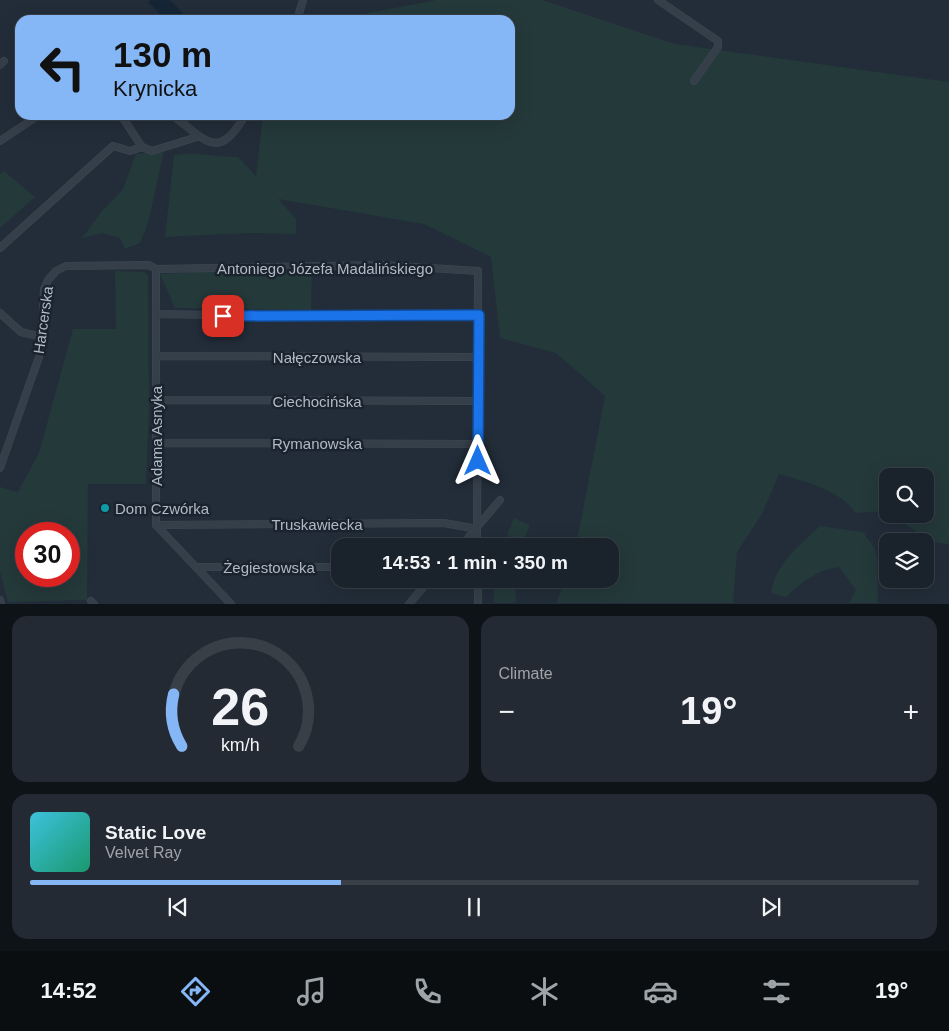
<!DOCTYPE html>
<meta charset="utf-8">
<style>
body{margin:0;font-family:Arial,sans-serif;background:#232a33;color:#f1f3f6;height:100vh;display:flex;flex-direction:column;font-size:19px;white-space:nowrap}
*{box-sizing:border-box;margin:0}
p{font-size:16px;color:#9fa4a9}
.icon{flex:none;width:28px;height:28px;fill:none;stroke:currentColor;stroke-width:2;stroke-linecap:round;stroke-linejoin:round}
.map{position:relative;height:604px;overflow:hidden}
.details{display:flex;flex-direction:column;gap:12px;padding:12px;background:#0e1318;flex:1}
.details>*{flex:none}
.guide{position:absolute;left:15px;top:15px;width:500px;height:105px;border-radius:15px;box-shadow:0 5px 20px #0002,0 0 0 1px #383f47;background:#85b7f6;color:#111;overflow:hidden}
.fabs{position:absolute;left:879px;top:468px;display:grid;gap:10px}
.fabs a{display:grid;place-items:center;width:55px;height:55px;border-radius:10px;background:#1a222b;box-shadow:0 5px 20px #0002,0 0 0 1px #383f47;font-size:25px}
.speed{position:absolute;left:15px;top:522px;display:flex;gap:10px;font-size:25px;font-weight:700;text-align:center}
.speed>*{display:grid;place-content:center;width:65px;height:65px;border-radius:50%;background:#1a222b;box-shadow:0 5px 20px #0002,0 0 0 1px #383f47;line-height:1}
.speed .limit{border:8px solid #d22;background:#fff;color:#111}
.pin{position:absolute;display:grid;place-items:center;width:42px;height:42px;color:#fff;margin:-21px;border-radius:10px;box-shadow:0 2px 8px #0006}
.me{position:absolute;width:55px;margin:-28px;rotate:0deg;stroke-linejoin:round;filter:drop-shadow(0 0 4px #0008)}
.turn{display:flex;align-items:center;gap:18px;height:105px;padding:0 15px;font-size:22px}
.turn .icon{width:65px;height:65px;stroke-width:2.5}
.turn b{display:block;font-size:35px;line-height:42px}
.big{font-size:38px;font-weight:800;line-height:1.1}
.details .card{flex:1;display:flex;flex-direction:column;justify-content:center;gap:8px;min-width:0;padding:0 18px;border-radius:15px;background:#232a33}
.details .dial{align-items:center;gap:0}
.dial svg{height:130px;overflow:visible;fill:none;stroke:#383f47;stroke-width:7;stroke-linecap:round;text-anchor:middle}
.dial text{fill:#f1f3f6;stroke:none}
.song{display:flex;align-items:center;gap:15px}
.cover{width:60px;height:60px;border-radius:8px;background:linear-gradient(135deg,hsl(190 70% 55%),hsl(160 70% 35%))}
.played{height:5px;border-radius:2px;background:linear-gradient(90deg,#85b7f6 35%,#383f47 35%)}
.keys{display:flex;justify-content:space-around;direction:ltr}
.heat{display:flex;justify-content:space-between;align-items:center;font-size:28px;direction:ltr}
.details .tiles{flex:1;display:grid;gap:12px;grid-template-columns:1fr 1fr}
.card:last-child{grid-column:span 2}
.trip{position:absolute;left:331px;top:538px;width:288px;height:50px;border-radius:15px;background:#1a222b;box-shadow:0 5px 20px #0002,0 0 0 1px #383f47;font-weight:800;line-height:50px;text-align:center}
.menu{display:flex;height:80px;justify-content:space-around;align-items:center;background:#0a0e11;color:#9fa4a9}
.menu .icon{width:35px;height:35px}
.menu .selected{color:#85b7f6}
.menu b{font-size:22px;color:#f1f3f6}
.map>svg:first-child{display:block}
.green{fill:#24393a;fill-rule:evenodd}
.water{fill:#152536}
.lines{fill:none;stroke-linecap:round;stroke-linejoin:round}
.street-casing{stroke:#3f4853;stroke-width:8}
.street{stroke:#353f49;stroke-width:7}
.route-casing{stroke:#114b97;stroke-width:12}
.route{stroke:#1a73e8;stroke-width:9}
.culture-dot{fill:#0f9aa8;stroke:#1b242e;stroke-width:2}
.labels{text-anchor:middle;dominant-baseline:central;stroke-width:5;stroke-linejoin:round;paint-order:stroke}
.street-label{font-size:15px;fill:#b0bac6;stroke:#1b242e}
.poi-label{font-size:15px;fill:#b0bac6;stroke:#1b242e;text-anchor:start}
</style>
<div class="map">
<svg width="949" height="604" viewBox="0 0 949 604">
<rect width="100%" height="100%" fill="#222d39"/>
<!-- green -->
<path class="green" d="M437,0H542L675,44L949,82V545L928,540L891,514H925V476H888L887,511L855,513C843,491 803,481 779,474L762,514L737,552L733,603H556L566,579H610V546H576L605,396L556,353L500,338L491,257L424,224L278,199L296,219V234L249,233L165,237L174,155C196,151 216,157 238,157L256,176L263,115H510V20H331Z
M164,151L148,223L140,243L125,249L120,238L102,233L82,238L103,210L123,189L136,154Z
M4,171L35,197L0,228V174Z
M312,266L311,310L175,308L160,274Z
M115,271L144,272L148,275L149,409L146,484H88L87,600L8,602L0,572V487L18,492L39,453L73,329H116ZM26,534H69V576H26Z
M514,518L530,525L523,542L507,535Z
M820,526L863,532L874,547L877,557L878,603H849L856,590L839,567C817,570 802,582 786,597L771,593C775,564 800,545 820,526Z
M494,579H515L516,603H494Z"/>
<!-- water -->
<path class="water" d="M150,0H170L183,13L175,20H166L148,2Z"/>
<g class="lines">
<!-- street casing -->
<g class="street-casing">
<path id="street" d="M658,0L718,41V47L694,81
M297,20L303,0
M0,65L4,61
M172,115C204,138 218,164 245,115
M0,141L39,115
M142,147L152,151L197,137
M0,248L113,146L130,151L142,147L121,115
M156,269V525L231,604
M0,313L21,332L42,337
M156,314L318,317L479,315
M156,356L478,357
M156,400L477,401
M156,443L478,444
M0,468L39,357L42,337L44,289L48,280L56,271L66,266L149,265L156,269L383,265L478,271L477,546
M156,525L444,523L477,529
M461,546L500,500
M198,567H340
M478,579V604
M0,600L1,604
M91,601L94,604
M409,604L430,579"/>
</g>
<!-- street -->
<use href="#street" class="street"/>
</g>
<g class="lines">
<!-- route casing -->
<g class="route-casing">
<path id="route" d="M223,316L479,315L478,461"/>
</g>
<!-- route -->
<use href="#route" class="route"/>
</g>
<!-- markers -->
<circle class="culture-dot" cx="105" cy="508" r="5"/>
<g class="labels">
<!-- street labels -->
<g class="street-label">
<text x="325" y="268">Antoniego Józefa Madalińskiego</text>
<text transform="translate(43 320) rotate(-82)">Harcerska</text>
<text x="317" y="357">Nałęczowska</text>
<text x="317" y="401">Ciechocińska</text>
<text transform="translate(156 436) rotate(-90)">Adama Asnyka</text>
<text x="317" y="443">Rymanowska</text>
<text x="317" y="524">Truskawiecka</text>
<text x="269" y="567">Żegiestowska</text>
</g>
<!-- poi labels -->
<g class="poi-label">
<text x="115" y="508">Dom Czwórka</text>
</g>
</g>
</svg>
<div class="fabs">
<a><svg class="icon" aria-label="search" viewBox="0 0 24 24"><circle cx="10" cy="10" r="6"/><path d="M15 15l6 6"/></svg></a>
<a><svg class="icon" aria-label="layers" viewBox="0 0 24 24"><path d="M12 4l9 5-9 5-9-5zM3 14l9 5 9-5"/></svg></a>
</div>
<div class="speed"><div class="limit">30</div></div>
<div class="pin" style="left:223px;top:316px;background:#d93025"><svg class="icon" aria-label="arrive" viewBox="0 0 24 24"><path d="M6 21V4h12l-3 4 3 4H6"/></svg></div>
<svg class="me" style="left:478px;top:461px" viewBox="-20 -20 40 40"><path d="M0-17L14 15 0 8-14 15z" fill="#1a73e8" stroke="#fff" stroke-width="4"/></svg>
<div class="trip">14:53 · 1 min · 350 m</div>
<div class="guide">
<div class="turn"><svg class="icon" aria-label="left" viewBox="0 0 24 24"><path d="M17 20v-9H6M10 6l-5 5 5 5"/></svg><div><b>130 m</b>Krynicka</div></div>
</div>
</div>
<section class="details">
<div class="tiles">
<div class="card dial"><svg viewBox="0 0 100 80">
<path d="M14 69A42 42 0 1 1 86 69"/>
<path d="M14 69A42 42 0 0 1 9 37" stroke="#85b7f6"/>
<text x="50" y="56" font-size="32" font-weight="700">26</text>
<text x="50" y="72" font-size="11">km/h</text>
</svg></div>
<div class="card"><p>Climate</p>
<div class="heat"><a>−</a><b class="big">19°</b><a>+</a></div>
</div>
<div class="card">
<div class="song"><i class="cover"></i><div><b>Static Love</b><p>Velvet Ray</p></div></div>
<div class="played"></div>
<div class="keys"><svg class="icon" aria-label="previous" viewBox="0 0 24 24"><path d="M18 5L8 12l10 7zM5 5v14"/></svg><svg class="icon" aria-label="pause" viewBox="0 0 24 24"><path d="M8 5v14M16 5v14"/></svg><svg class="icon" aria-label="next" viewBox="0 0 24 24"><path d="M6 5l10 7-10 7zM19 5v14"/></svg></div>
</div>
</div>
</section>
<nav class="menu">
<b>14:52</b>
<svg class="icon selected" aria-label="directions" viewBox="0 0 24 24"><path d="M12 3l9 9-9 9-9-9zM9 14v-3h6M13 9l2 2-2 2"/></svg>
<svg class="icon" aria-label="music" viewBox="0 0 24 24"><path d="M9 18V5l10-2v13"/><circle cx="6" cy="18" r="3"/><circle cx="16" cy="16" r="3"/></svg>
<svg class="icon" aria-label="phone" viewBox="0 0 24 24"><path d="M5 4h4l2 5-3 2q2 4 5 5l2-3 5 2v4C11 20 4 13 5 4z"/></svg>
<svg class="icon" aria-label="climate" viewBox="0 0 24 24"><path d="M12 3v18M4 7l16 10M4 17L20 7"/></svg>
<svg class="icon" aria-label="car" viewBox="0 0 24 24"><path d="M5 17H2v-5l4-1 3-4h7l3 4 3 1v5h-3M9 17h6M6 11h13"/><circle cx="7" cy="17" r="2"/><circle cx="17" cy="17" r="2"/></svg>
<svg class="icon" aria-label="filters" viewBox="0 0 24 24"><path d="M4 7h16M4 17h16"/><circle cx="9" cy="7" r="2"/><circle cx="15" cy="17" r="2"/></svg>
<b>19°</b>
</nav>
